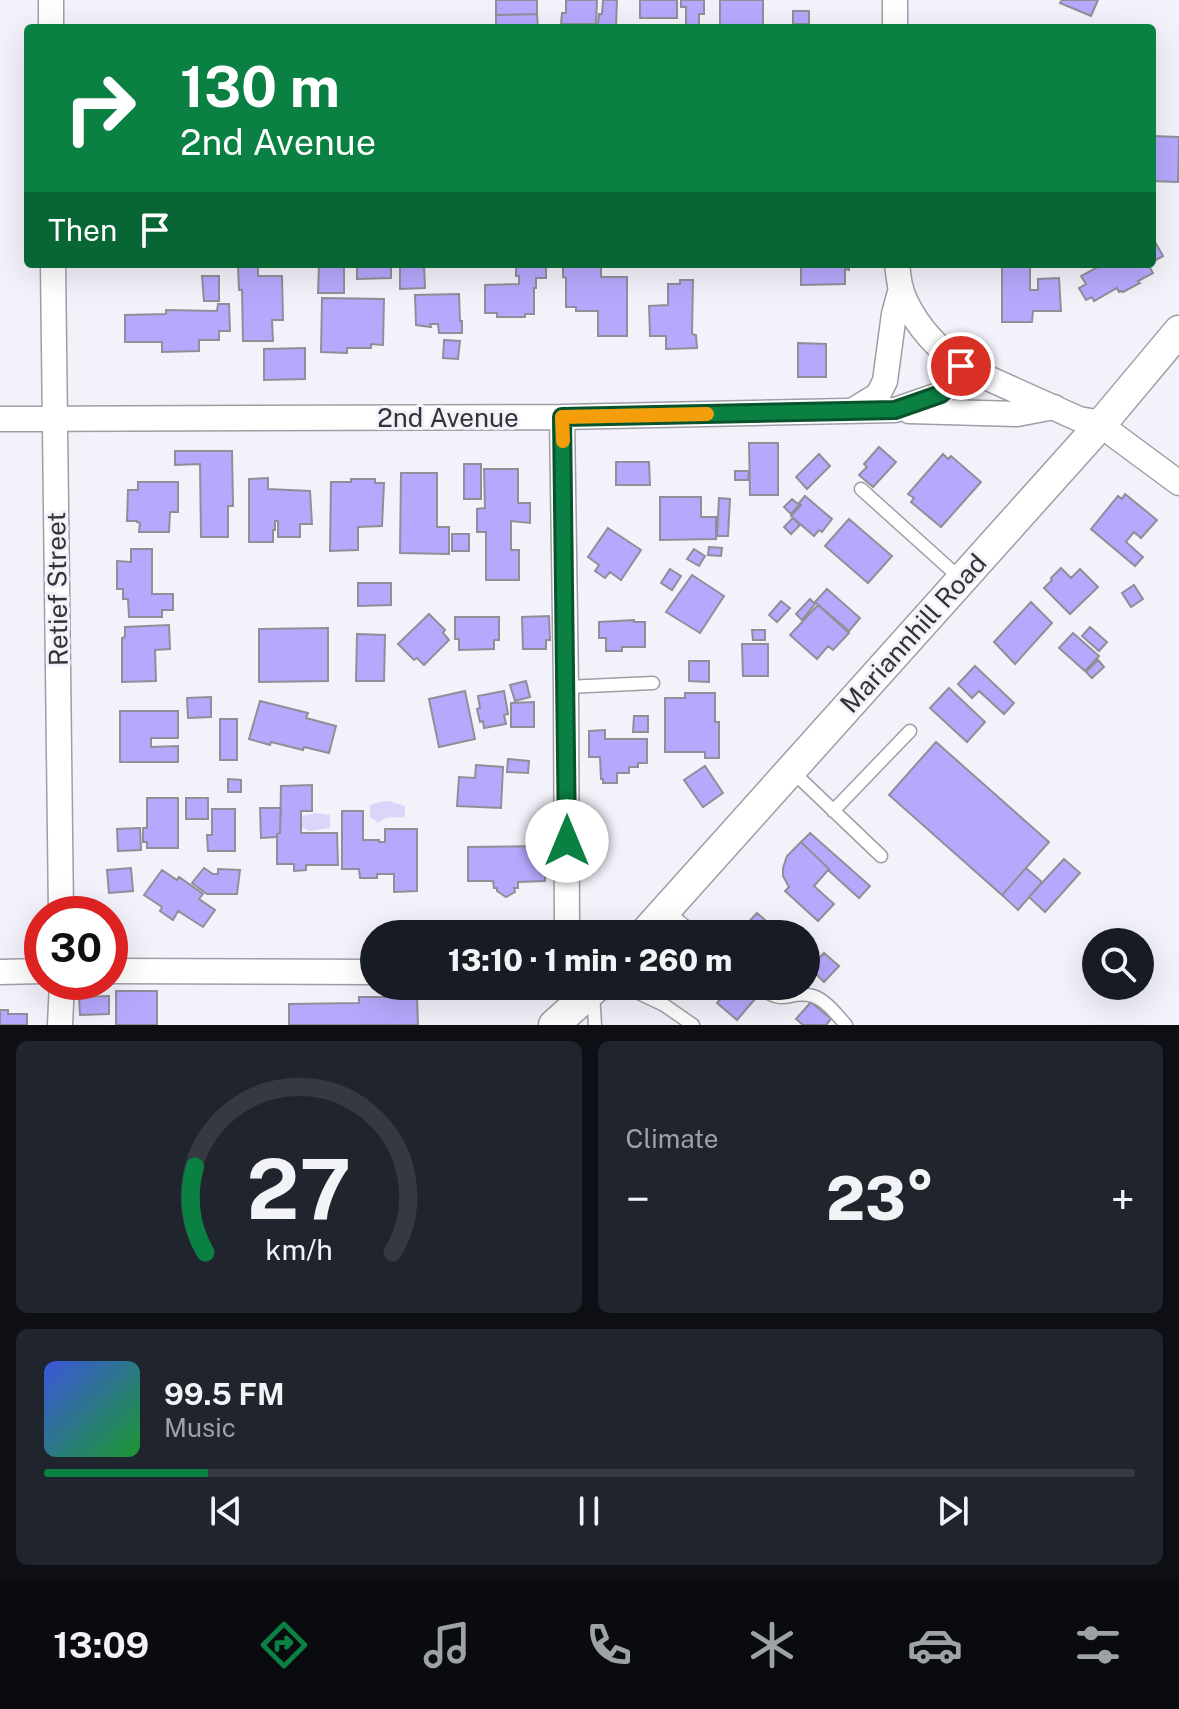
<!DOCTYPE html>
<meta charset="utf-8">
<style>
body{margin:0;font-family:"Public Sans",sans-serif;background:#20242c;color:#f1f3f6;height:100vh;display:flex;flex-direction:column;font-size:30px;white-space:nowrap}
*{box-sizing:border-box;margin:0}
p{font-size:26px;color:#9ea1a6}
.icon{flex:none;width:44px;height:44px;fill:none;stroke:currentColor;stroke-width:2;stroke-linecap:round;stroke-linejoin:round}
.map{position:relative;height:1025px;overflow:hidden}
.side{display:flex;flex-direction:column;gap:16px;padding:16px;background:#0d0f14;flex:1}
.side>*{flex:none}
.banner{position:absolute;left:24px;top:24px;width:1132px;height:244px;border-radius:8px;box-shadow:0 8px 32px #0002;background:#0b8043;color:#fff;overflow:hidden}
.tools{position:absolute;left:1082px;top:928px;display:grid;gap:16px}
.tools a{display:grid;place-items:center;width:72px;height:72px;border-radius:50%;background:#171b24;box-shadow:0 8px 32px #0002;font-size:40px}
.speed{position:absolute;left:24px;top:896px;display:flex;gap:16px;font-size:40px;font-weight:700;text-align:center}
.speed>*{display:grid;place-content:center;width:104px;height:104px;border-radius:50%;background:#171b24;box-shadow:0 8px 32px #0002;line-height:1}
.speed .limit{border:12px solid #d22;background:#fff;color:#111}
.pin{position:absolute;display:grid;place-items:center;width:68px;height:68px;color:#fff;margin:-34px;border:4px solid #fff;border-radius:50%;box-shadow:0 2px 8px #0007}
.me{position:absolute;width:88px;margin:-44px;rotate:0deg;stroke-linejoin:round;filter:drop-shadow(0 0 6px #0008)}
.turn{display:flex;align-items:center;gap:28px;height:168px;padding:0 24px;font-size:36px}
.turn .icon{width:104px;height:104px;stroke-width:2.5}
.turn b{display:block;font-size:56px;line-height:68px}
.then{display:flex;align-items:center;height:76px;padding:0 24px;background:#0003;gap:16px;font-size:30px}
.big{font-size:60px;font-weight:800;line-height:1.1}
.side .card{flex:1;display:flex;flex-direction:column;justify-content:center;gap:12px;min-width:0;padding:0 28px;border-radius:12px;background:#20242c}
.side .dial{align-items:center;gap:0}
.dial svg{height:208px;overflow:visible;fill:none;stroke:#363941;stroke-width:7;stroke-linecap:round;text-anchor:middle}
.dial text{fill:#f1f3f6;stroke:none}
.song{display:flex;align-items:center;gap:24px}
.cover{width:96px;height:96px;border-radius:12px;background:linear-gradient(135deg,hsl(230 70% 55%),hsl(130 70% 35%))}
.played{height:8px;border-radius:4px;background:linear-gradient(90deg,#0b8043 15%,#363941 15%)}
.keys{display:flex;justify-content:space-around;direction:ltr}
.heat{display:flex;justify-content:space-between;align-items:center;font-size:44px;direction:ltr}
.side .tiles{flex:1;display:grid;gap:16px;grid-template-columns:1fr 1fr}
.card:last-child{grid-column:span 2}
.trip{position:absolute;left:360px;top:920px;width:460px;height:80px;border-radius:40px;background:#171b24;box-shadow:0 8px 32px #0002;font-weight:800;line-height:80px;text-align:center}
.tabs{display:flex;height:128px;justify-content:space-around;align-items:center;background:#090b0e;color:#9ea1a6}
.tabs .icon{width:56px;height:56px}
.tabs .current{color:#0b8043}
.tabs b{font-size:36px;color:#f1f3f6}
.map>svg:first-child{display:block}
.water{fill:#dad5f9}
.building{fill:#b7a8fe;stroke:#908f98;stroke-width:2}
.lines{fill:none;stroke-linecap:round;stroke-linejoin:round}
.service-casing{stroke:#9f9ea6;stroke-width:15}
.minor-casing{stroke:#9f9ea6;stroke-width:27}
.tertiary-casing{stroke:#9f9ea6;stroke-width:33}
.service{stroke:#fff;stroke-width:12}
.minor{stroke:#fff;stroke-width:24}
.tertiary{stroke:#fff;stroke-width:30}
.route-casing{stroke:#07532c;stroke-width:20}
.route{stroke:#0b8043;stroke-width:14}
.slow{stroke:#f59e0b;stroke-width:14}
.labels{text-anchor:middle;dominant-baseline:central;stroke-width:6;stroke-linejoin:round;paint-order:stroke}
.street-label{font-size:26px;fill:#343337;stroke:#f3f2fb}
</style>
<div class="map">
<svg width="1179" height="1025" viewBox="0 0 1179 1025">
<rect width="100%" height="100%" fill="#f3f2fb"/>
<!-- water -->
<path class="water" d="M389,801L405,806V817C395,819 387,814 379,823L370,817V805L380,802Z
M316,813L330,815V828L309,831L302,827V816Z"/>
<!-- building -->
<path class="building" d="M496,0H537V14L496,15Z
M566,0H597L596,24H561L562,13H566Z
M603,0H617L616,26L598,25L599,14H602Z
M640,0H677V18H640Z
M681,0H704V14H699V28H686V7H681Z
M720,0H763V28H720Z
M1062,0H1098L1091,16L1060,3Z
M793,11H809V24H793Z
M537,14L538,28H496V15Z
M1152,136L1179,137L1178,182L1152,181Z
M1154,240L1163,256L1152,262V241Z
M313,264H344V293H318L319,265Z
M357,264H391V278L357,279Z
M400,264H424L425,288L400,289Z
M516,264H546V278H536V288H534V314H525V317H497V313H485V285L519,284V276H516Z
M563,264H601V277H627V336H598V311H576V307H566V278L563,277Z
M801,264H849V270L845,269V284L801,285Z
M1002,264H1030V290H1038V279L1059,278L1061,311H1033L1032,322H1002Z
M1103,264H1148L1153,273L1138,281L1140,283L1123,292L1122,291L1119,292L1117,288L1094,301L1092,297L1086,300L1079,288L1086,284L1081,276Z
M238,266H258V276H282L283,320H272L273,341H243L242,290H239Z
M202,276H219V301H204Z
M680,280H693L692,334L696,335L697,348L666,349V336H650L649,306L668,305V284H680Z
M459,294L460,321H462V333H439L438,324H430L431,327L416,325L415,295Z
M322,298L384,299L383,345L371,344V348H347V353L321,352Z
M218,304H229L230,331H219V340H199V351L162,352V342H125V315L166,314V310L217,311Z
M444,340L460,341L458,359L443,358Z
M798,343L826,344V377H798Z
M305,348V379L264,380V349Z
M749,443H778V495H750Z
M879,447L896,462L873,487L859,475L867,467L864,464Z
M175,451H232L233,506H228V537H201L200,464L175,465Z
M819,454L830,466L807,489L796,477Z
M943,454L948,459L951,456L981,482L941,527L911,502L914,498L908,494Z
M616,462H649L650,485H616Z
M464,464H481V499H464Z
M484,469H518V503H530V523L511,521V550H519V580H486V532H477V509L485,508Z
M735,471H749L748,480H735Z
M401,473H437V527H449V554L400,553Z
M268,478V489L310,491L312,524H300V537H278V521H275V530H273V542H249V479Z
M351,479H375V483H384L382,526L358,527V550L330,551L331,482H351Z
M138,482H178V512H170L169,532H139L140,523L137,522V521H127L128,490H138Z
M1125,494L1157,520L1141,538L1134,532L1126,542L1143,557L1135,566L1091,529L1118,496L1122,499Z
M805,496L832,519L822,532L819,530L814,536L791,516L801,505L799,503Z
M660,497H701V517H716V539L660,540Z
M719,498L730,499L728,536H717Z
M792,499L799,505L791,514L784,507Z
M793,518L800,525L791,534L784,527Z
M849,519L892,556L868,583L825,546Z
M608,528L641,550L621,580L610,572L605,578L595,571L599,565L588,557Z
M452,534H469V551H452Z
M709,547L722,548L721,556L708,555Z
M131,549H152V594H173V610H162V617H129L128,599H123V589H117V561L131,562Z
M694,549L705,556L699,566L687,559Z
M1061,568L1071,578L1080,569L1098,587L1070,614L1044,588L1052,580L1051,578Z
M670,569L681,576L672,590L661,583Z
M692,575L724,596L700,633L666,612Z
M358,583H391V605L358,606Z
M1134,585L1143,599L1131,607L1122,593Z
M827,589L860,618L849,631L815,602Z
M810,599L815,604L802,620L796,614Z
M781,601L790,608L777,622L769,615Z
M1031,602L1052,623L1015,664L994,642Z
M818,605L849,633L833,650L828,646L817,659L790,635Z
M429,614L445,630L443,633L449,640L424,665L417,658L414,660L398,644Z
M549,616L550,640H546V649H523L522,617Z
M455,617H499V640H494V649L459,650V639H455Z
M634,620V622H645V647H622V651H606V638H599V622Z
M169,625L170,649L155,650L156,681L122,682V638L125,637V627Z
M1090,627L1107,642L1099,651L1082,636Z
M328,628V681L259,682V629Z
M752,630H765V640H753Z
M1073,633L1099,656L1085,671L1059,648Z
M357,634L385,635L384,681H356Z
M742,644H768V676H743Z
M1098,660L1104,667L1092,678L1086,672Z
M689,661H709V682L689,681Z
M975,666L1014,703L1004,714L979,691L972,698L958,684Z
M526,681L530,697L515,701L510,685Z
M949,688L985,722L967,742L930,708Z
M465,691L475,739L439,747L429,699Z
M504,691L508,714L504,715L506,724L484,728L483,721L480,722L477,709L480,708L478,696Z
M685,693H715V722H719V758H705V752H665V698H685Z
M211,697V717L188,718L187,698Z
M260,701L308,713L306,718L336,726L329,753L304,747L303,750L271,742L270,745L249,739Z
M534,702V727H511V703Z
M120,711H178V738H151V747L178,746V762H120Z
M634,716H648V732H633Z
M220,719H237V760H220Z
M605,730V739H647V763H638V767H629V773H617V783H603V779H601L600,757H589V731Z
M936,742L1049,842L1002,895L889,795Z
M508,759L529,761L528,773L507,772Z
M476,765L503,767L501,808L457,806L459,777L475,778Z
M705,766L723,793L703,807L684,780Z
M228,779L241,780V792H228Z
M312,785V811H301V833H337L338,865H306V870L294,871V864H277V834L280,833L281,786Z
M147,798H178V848H147V842H143V828H147Z
M186,798H208V819H186Z
M260,808H281L280,833L277,834V837L261,838Z
M212,809H235V851H208L207,835H212Z
M342,811H363V840H379V842H385V829H417V891L394,892V874H377V878H360L359,869H342Z
M140,828L141,850L118,851L117,829Z
M810,833L870,886L859,898L828,870L829,869L801,842Z
M801,842L829,869L814,886L834,904L818,921L785,891L789,887L783,876V868L787,856Z
M545,846V881L518,882V888H514L515,892L506,897L497,891V888H494L493,881H468V847Z
M1064,859L1080,873L1045,912L1029,897Z
M131,868L133,891L109,893L107,870Z
M204,868L213,874H218V869L240,870L237,894H207L192,883Z
M1026,868L1042,882L1018,910L1002,895Z
M162,870L177,880L179,877L203,894L199,899L215,910L203,927L178,911L173,920L160,911L162,907L144,895Z
M757,913L781,934H750L743,928Z
M824,953L839,966L824,982L810,968Z
M732,986H740L755,999L737,1020L717,1003Z
M116,991H157V1025H116Z
M109,996V1014L80,1015L79,997Z
M359,997H417L418,1025H289V1004L359,1003Z
M811,1002L831,1019L826,1025H803L796,1019Z
M0,1010H8V1014H27V1025H0Z"/>
<g class="lines">
<!-- service casing -->
<g class="service-casing">
<path id="service" d="M861,489L961,579
M566,687L653,683
M791,770L881,856
M833,811L910,731
M665,910L695,934
M624,986L664,1005L693,1025
M759,986C785,1008 788,989 813,996C826,1000 837,1015 846,1025
M593,993L595,1025"/>
</g>
<!-- minor casing -->
<g class="minor-casing">
<path id="minor" d="M51,0V28
M895,0V28
M53,264L61,914
M897,264C898,272 899,282 901,290C912,321 936,347 961,366
M852,411L878,395L885,381L894,314L901,288
M909,411L1017,414L1054,407
M562,417L566,687L567,934
M0,419L562,417L895,410L941,394L953,383L961,366L1079,419L1102,423L1114,435L1179,483
M110,971L374,972
M0,972L42,971
M60,1025L62,982"/>
</g>
<!-- tertiary casing -->
<g class="tertiary-casing">
<path id="tertiary" d="M644,934L1102,423L1179,331
M554,1025L597,986"/>
</g>
<!-- service -->
<use href="#service" class="service"/>
<!-- minor -->
<use href="#minor" class="minor"/>
<!-- tertiary -->
<use href="#tertiary" class="tertiary"/>
</g>
<g class="lines">
<!-- route casing -->
<g class="route-casing">
<path id="route" d="M567,841L562,417L895,410L941,394L953,383L961,366"/>
</g>
<!-- route -->
<use href="#route" class="route"/>
<!-- slow -->
<path class="slow" d="M563,441L562,417L707,414"/>
</g>
<g class="labels">
<!-- street labels -->
<g class="street-label">
<text x="448" y="417">2nd Avenue</text>
<text transform="translate(57 589) rotate(-91)">Retief Street</text>
<text transform="translate(913 633) rotate(-48)">Mariannhill Road</text>
</g>
</g>
</svg>
<div class="tools">
<a><svg class="icon" aria-label="search" viewBox="0 0 24 24"><circle cx="10" cy="10" r="6"/><path d="M15 15l6 6"/></svg></a>
</div>
<div class="speed"><div class="limit">30</div></div>
<div class="pin" style="left:961px;top:366px;background:#d93025"><svg class="icon" aria-label="arrive" viewBox="0 0 24 24"><path d="M6 21V4h12l-3 4 3 4H6"/></svg></div>
<svg class="me" style="left:567px;top:841px" viewBox="-20 -20 40 40"><circle r="19" fill="#fff"/><path d="M0-13L10 11 0 6-10 11z" fill="#0b8043"/></svg>
<div class="trip">13:10 · 1 min · 260 m</div>
<div class="banner">
<div class="turn"><svg class="icon" aria-label="right" viewBox="0 0 24 24"><path d="M7 20v-9h11M14 6l5 5-5 5"/></svg><div><b>130 m</b>2nd Avenue</div></div>
<div class="then">Then<svg class="icon" aria-label="arrive" viewBox="0 0 24 24"><path d="M6 21V4h12l-3 4 3 4H6"/></svg></div>
</div>
</div>
<section class="side">
<div class="tiles">
<div class="card dial"><svg viewBox="0 0 100 80">
<path d="M14 69A42 42 0 1 1 86 69"/>
<path d="M14 69A42 42 0 0 1 10 36" stroke="#0b8043"/>
<text x="50" y="56" font-size="32" font-weight="700">27</text>
<text x="50" y="72" font-size="11">km/h</text>
</svg></div>
<div class="card"><p>Climate</p>
<div class="heat"><a>−</a><b class="big">23°</b><a>+</a></div>
</div>
<div class="card">
<div class="song"><i class="cover"></i><div><b>99.5 FM</b><p>Music</p></div></div>
<div class="played"></div>
<div class="keys"><svg class="icon" aria-label="previous" viewBox="0 0 24 24"><path d="M18 5L8 12l10 7zM5 5v14"/></svg><svg class="icon" aria-label="pause" viewBox="0 0 24 24"><path d="M8 5v14M16 5v14"/></svg><svg class="icon" aria-label="next" viewBox="0 0 24 24"><path d="M6 5l10 7-10 7zM19 5v14"/></svg></div>
</div>
</div>
</section>
<nav class="tabs">
<b>13:09</b>
<svg class="icon current" aria-label="directions" viewBox="0 0 24 24"><path d="M12 3l9 9-9 9-9-9zM9 14v-3h6M13 9l2 2-2 2"/></svg>
<svg class="icon" aria-label="music" viewBox="0 0 24 24"><path d="M9 18V5l10-2v13"/><circle cx="6" cy="18" r="3"/><circle cx="16" cy="16" r="3"/></svg>
<svg class="icon" aria-label="phone" viewBox="0 0 24 24"><path d="M5 4h4l2 5-3 2q2 4 5 5l2-3 5 2v4C11 20 4 13 5 4z"/></svg>
<svg class="icon" aria-label="climate" viewBox="0 0 24 24"><path d="M12 3v18M4 7l16 10M4 17L20 7"/></svg>
<svg class="icon" aria-label="car" viewBox="0 0 24 24"><path d="M5 17H2v-5l4-1 3-4h7l3 4 3 1v5h-3M9 17h6M6 11h13"/><circle cx="7" cy="17" r="2"/><circle cx="17" cy="17" r="2"/></svg>
<svg class="icon" aria-label="filters" viewBox="0 0 24 24"><path d="M4 7h16M4 17h16"/><circle cx="9" cy="7" r="2"/><circle cx="15" cy="17" r="2"/></svg>
</nav>
